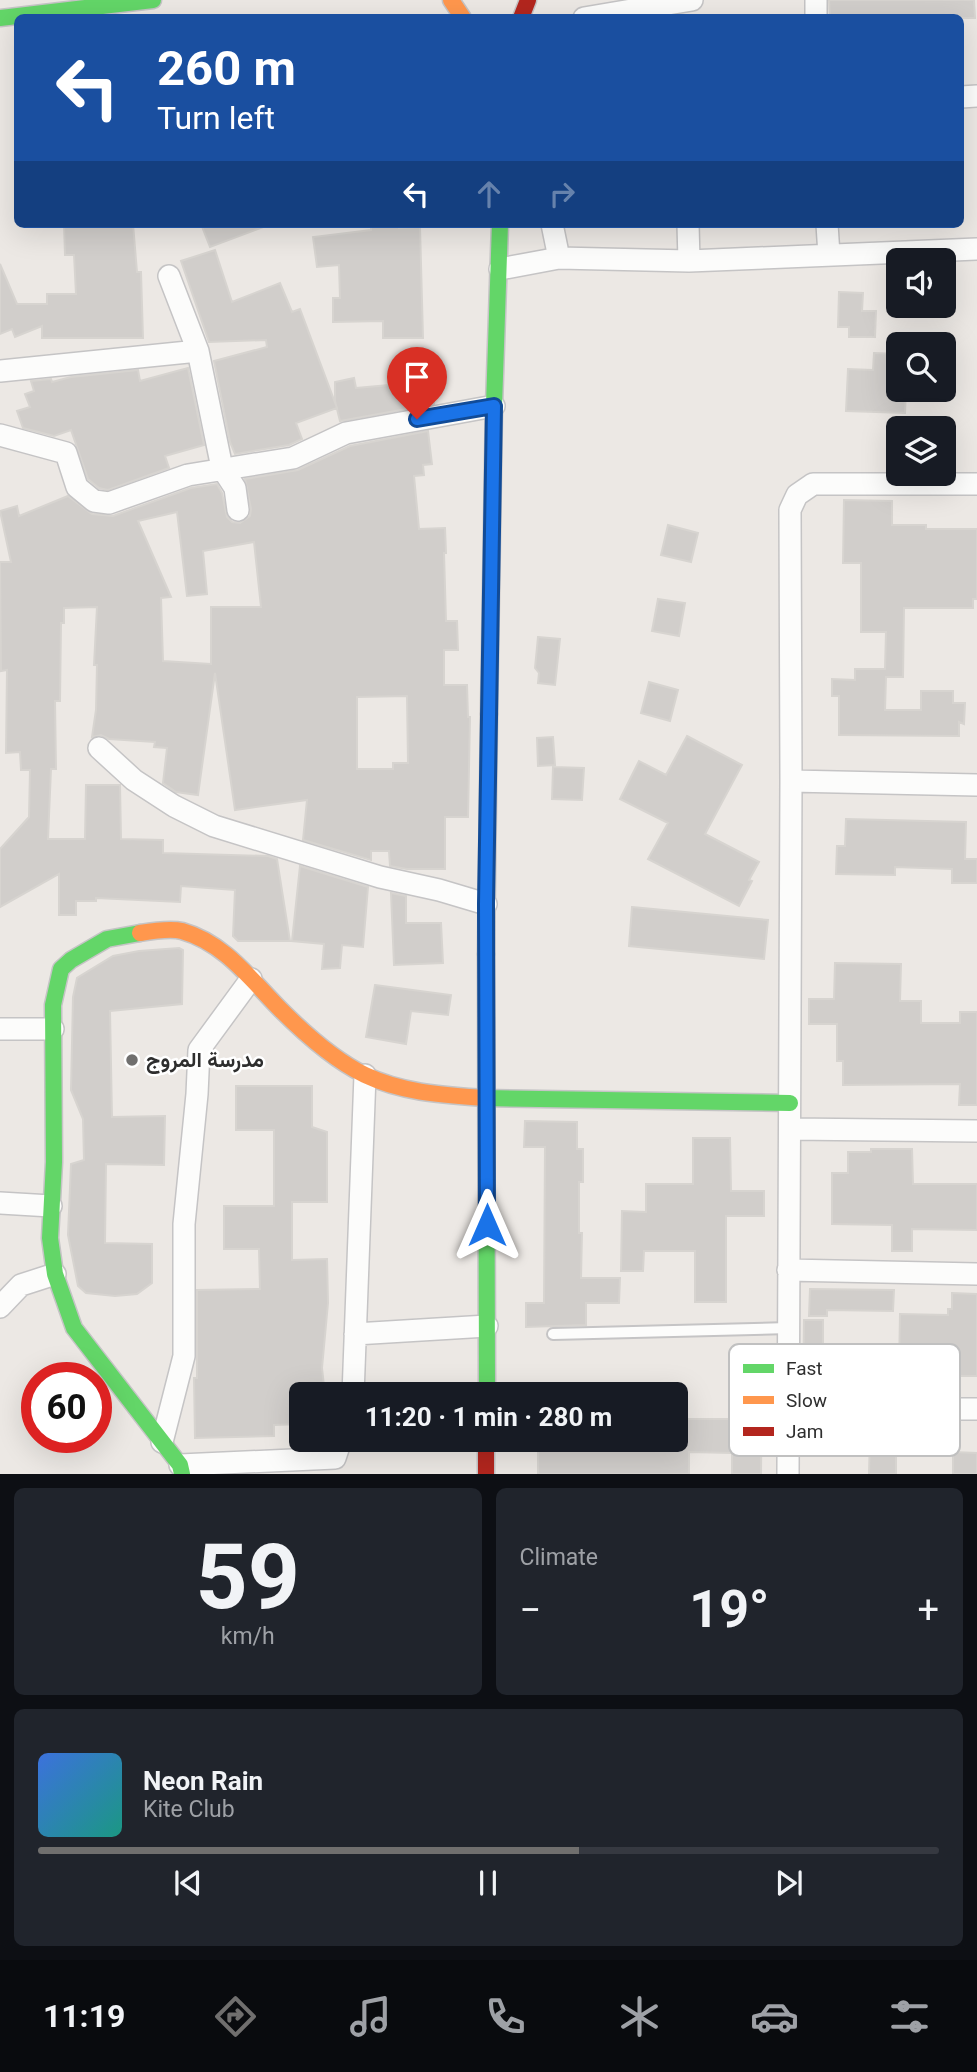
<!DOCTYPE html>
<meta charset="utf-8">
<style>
body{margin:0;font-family:Roboto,Vazirmatn,sans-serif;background:#20242c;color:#f1f3f6;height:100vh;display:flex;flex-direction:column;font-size:26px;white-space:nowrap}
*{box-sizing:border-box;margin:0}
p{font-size:23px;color:#9ea1a6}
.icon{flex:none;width:38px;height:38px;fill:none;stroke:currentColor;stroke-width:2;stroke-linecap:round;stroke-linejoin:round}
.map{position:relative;height:1474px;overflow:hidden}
.panel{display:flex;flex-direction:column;gap:14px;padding:14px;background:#0d0f14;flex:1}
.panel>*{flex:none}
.banner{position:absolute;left:14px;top:14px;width:950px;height:214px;border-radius:10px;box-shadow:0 7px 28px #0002;background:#1a4fa0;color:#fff;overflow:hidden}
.buttons{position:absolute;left:886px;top:248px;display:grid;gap:14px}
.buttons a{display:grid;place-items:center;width:70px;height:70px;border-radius:10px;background:#171b24;box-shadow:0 7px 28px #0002;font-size:35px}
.speed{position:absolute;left:21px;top:1362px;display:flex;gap:14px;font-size:35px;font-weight:700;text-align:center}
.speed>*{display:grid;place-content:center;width:91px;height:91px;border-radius:50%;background:#171b24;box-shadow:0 7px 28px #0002;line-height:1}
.speed .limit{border:10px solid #d22;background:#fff;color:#111}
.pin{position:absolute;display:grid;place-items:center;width:60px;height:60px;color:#fff;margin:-72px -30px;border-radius:50% 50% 50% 0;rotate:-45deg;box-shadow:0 0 7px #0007}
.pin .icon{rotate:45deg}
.me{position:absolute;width:77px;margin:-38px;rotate:0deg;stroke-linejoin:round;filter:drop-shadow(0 0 5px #0008)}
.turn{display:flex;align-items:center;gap:24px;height:147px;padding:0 28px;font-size:32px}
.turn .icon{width:91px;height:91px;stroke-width:2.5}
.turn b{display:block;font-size:49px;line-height:60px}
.lanes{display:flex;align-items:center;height:66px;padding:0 28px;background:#0003;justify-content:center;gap:35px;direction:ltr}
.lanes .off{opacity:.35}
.big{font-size:52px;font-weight:700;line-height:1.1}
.panel .widget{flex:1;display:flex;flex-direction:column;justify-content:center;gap:10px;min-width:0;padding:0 24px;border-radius:10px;background:#20242c}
.panel .dial{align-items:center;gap:0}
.dial b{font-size:91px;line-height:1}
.song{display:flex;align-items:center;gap:21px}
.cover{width:84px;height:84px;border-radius:10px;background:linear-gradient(135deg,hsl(220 70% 55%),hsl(170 70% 35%))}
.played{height:7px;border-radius:4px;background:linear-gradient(90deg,#706f6e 60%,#363941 60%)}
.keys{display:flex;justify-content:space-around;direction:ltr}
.heat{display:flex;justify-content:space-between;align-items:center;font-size:38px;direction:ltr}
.panel .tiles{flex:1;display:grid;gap:14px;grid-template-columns:1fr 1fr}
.widget:last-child{grid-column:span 2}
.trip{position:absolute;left:289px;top:1382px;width:399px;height:70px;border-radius:10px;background:#171b24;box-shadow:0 7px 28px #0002;font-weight:700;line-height:70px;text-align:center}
.tab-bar{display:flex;height:112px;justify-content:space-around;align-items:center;background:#090b0e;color:#9ea1a6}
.tab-bar .icon{width:49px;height:49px}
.tab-bar .on{color:#706f6e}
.tab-bar b{font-size:32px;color:#f1f3f6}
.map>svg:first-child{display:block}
.building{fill:#d1cecb;stroke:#d7d4d0;stroke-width:2;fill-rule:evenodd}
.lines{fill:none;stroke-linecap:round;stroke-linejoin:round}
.lane-casing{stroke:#c5c4c5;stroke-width:14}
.street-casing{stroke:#c5c4c5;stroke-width:24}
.fast-casing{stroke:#c5c4c5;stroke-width:19}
.slow-casing{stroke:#c5c4c5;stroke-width:19}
.jam-casing{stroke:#c5c4c5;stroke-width:19}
.lane{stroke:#fcfcfb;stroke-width:10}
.street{stroke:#fcfcfb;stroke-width:21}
.fast{stroke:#63d668;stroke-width:16}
.slow{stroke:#ff974d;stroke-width:16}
.jam{stroke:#b3261e;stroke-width:16}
.route-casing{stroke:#114b97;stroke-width:18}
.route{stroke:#1a73e8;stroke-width:12}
.poi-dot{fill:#706f6e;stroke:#fff;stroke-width:2.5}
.labels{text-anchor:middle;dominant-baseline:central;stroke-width:5;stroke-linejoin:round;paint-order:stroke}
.poi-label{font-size:21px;font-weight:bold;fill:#2e2e2e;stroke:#fff;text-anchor:start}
.key{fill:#fff;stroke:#c0c0c0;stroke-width:2}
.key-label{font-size:19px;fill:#2e2e2e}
</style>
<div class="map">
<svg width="977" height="1474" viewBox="0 0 977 1474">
<rect width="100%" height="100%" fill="#ece8e4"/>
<!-- building -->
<path class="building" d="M829,0H974L975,18H830Z
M64,224H133L137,272H141L143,338H42V326L15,337L12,329L0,334V264L17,304H47V294H76L74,255H65Z
M201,224H266V226L210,247Z
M371,224H399V228L420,227L423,338H383V321L333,322V298H340L339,265L317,267L313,237L371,230Z
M215,250L232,302L280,283L292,312L300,309L337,408L296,423L302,439L289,445L235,454L230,442L214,361L267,347L266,340L209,342L181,261Z
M839,292L863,293L862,311H876L875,337H849V327H838Z
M874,353L898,354V390H906L905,413L846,411L848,369L873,370Z
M188,368L204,445L165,456L169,468L108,490L99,488L88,479L71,430L54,436L23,428L17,411L30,407L25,394L34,391L31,381L51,379L52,382L71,377L138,370L140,381Z
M431,370L434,404L340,421L335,401V382L354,378L356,388L389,385L388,374Z
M428,431L432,464L423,465L424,475L414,476L419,529L445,528L446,553H444L446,621H457L458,650H444V685H467L468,717H470L468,817H445V869H407L390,866L389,851H371V860L303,840L307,800L235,810L215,673L198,795L176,792L163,783L167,748L154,747L155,742L109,739L101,735L92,737L96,710L97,665H94L97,607L64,608V623H61L60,701H55L56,769H51L48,839H85L86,785H120L121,839L163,840V853L268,856L277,859L290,941H238L233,936L235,890L181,886L180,902L96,898V901H76V915H59V874L0,907V849L29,817L30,770H21L20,752L6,753L7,670L1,671L0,562H11L0,511L17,506L19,516L68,496L92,514L113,516L191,488L217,484L222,493L227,517L232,522L240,523L250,516L251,509L245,479L298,470L350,446ZM177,512L187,596L207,594L203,551L254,542L261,607H211V664L163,661L161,598L171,597L138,521ZM407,696L408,763H393V769H357V697Z
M844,500L892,501V525H926V529H977V599H973V608H904L903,677H886L885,710H921V691H953V703H965L964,724L959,722V736L839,735V696H832V679L855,680V669H885L886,632H861V563H843Z
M668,525L698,533L691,562L661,555Z
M658,599L685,603L679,636L652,631Z
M538,637L560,639L555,685L538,683L539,673L535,668Z
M649,682L678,690L670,721L641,713Z
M687,736L742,765L705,834L759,862L749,880L752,881L739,906L648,859L668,823L620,799L639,761L666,775Z
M553,737L555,765L538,766L537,738Z
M553,767L584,768L582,800L552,799Z
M846,819L966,822L965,859H977V883H952V869L895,867V875L836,874L837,846H845Z
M300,866L368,887L363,947L342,945L340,968L322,969L324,944L292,941Z
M391,893L406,896V923H441L443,963L394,965Z
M632,907L768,920L764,959L629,946Z
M179,948L183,950L182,1004L110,1011L112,1117L165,1116L164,1165L106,1164L105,1243L152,1244V1283L137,1294L115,1296L86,1293L78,1286L68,1235L71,1164L84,1160L83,1119L71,1090L73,997L77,978L113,956L139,951Z
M835,963L901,964L900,1001H921V1023H960V1012H977V1105H959L960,1084L843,1085V1061H837V1024H809V999H834Z
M375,985L451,995L448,1015L411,1011L406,1044L366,1037Z
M236,1086H312V1127L327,1132V1202H292V1260L327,1259L328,1303L322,1368L325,1395H301V1424L274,1425V1436L195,1438L194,1378H197V1290L260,1289L259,1249H224V1206H274V1130H236Z
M525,1121L577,1122V1149H583V1182H579V1233H582L581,1278H620L619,1303H586V1325L526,1327V1303H544L545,1147H524Z
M693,1138H730L731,1191H764V1216H726V1302H695V1251H644L643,1271H621L622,1211L646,1212V1184H693Z
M871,1149H912L913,1184H977V1230L912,1229V1251H892V1225L832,1224V1173H848V1152H871Z
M810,1289L894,1290L893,1311L827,1310V1316H809Z
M952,1293L977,1294V1376H957V1384H892V1393L803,1394L804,1320H823V1360H865V1368H899L900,1314L948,1315V1309H952Z
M729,1373H762L761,1474H732V1453L689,1452V1474H538V1440H676V1419H729Z
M870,1436H896V1474H869Z
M953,1452L977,1453V1474H953Z"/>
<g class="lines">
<!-- lane casing -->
<g class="lane-casing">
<path id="lane" d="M553,1334L789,1328"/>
</g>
<!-- street casing -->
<g class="street-casing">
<path id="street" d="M816,0V18
M584,18L692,0
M961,97L977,96
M552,224L559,258
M688,224L689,261
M827,224L829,255
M500,269L559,258L689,261L977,249
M169,276L198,351L222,468L235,488L238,510
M0,371L198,351
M0,435L66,453L77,487L94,501L109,503L188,475L293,458L346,433L494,406
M99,748L134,780L174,806L214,826L380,877L439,890L486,904
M791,781L977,785
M0,1029H53
M790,1129L977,1131
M0,1203L51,1206
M788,1270L977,1274
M0,1307L21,1285L55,1274
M355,1334L487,1326
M353,1395L365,1075
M789,1409H977
M162,1442L184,1356V1224L197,1094L199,1050L251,979
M180,1465L335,1458L341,1440
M788,1474L791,781L790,510L797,495L813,484H977"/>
</g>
<!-- fast casing -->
<g class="fast-casing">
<path id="fast" d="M0,18L153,0
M489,714L494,406L500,224
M140,933L107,939L71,960L61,969L53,1005L54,1162L50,1238L55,1274L74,1328L180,1465L182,1474
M486,954L487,1395
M485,1098L790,1103"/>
</g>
<!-- slow casing -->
<g class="slow-casing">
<path id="slow" d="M451,0L463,18
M140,933C152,931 170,928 182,931C225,943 251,980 281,1010C305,1034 334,1060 365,1075C403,1093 444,1095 485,1098
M486,954L489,714"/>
</g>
<!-- jam casing -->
<g class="jam-casing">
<path id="jam" d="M521,18L528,0
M486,1440V1474"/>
</g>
<!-- lane -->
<use href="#lane" class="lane"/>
<!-- street -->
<use href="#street" class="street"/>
<!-- fast -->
<use href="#fast" class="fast"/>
<!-- slow -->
<use href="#slow" class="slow"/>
<!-- jam -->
<use href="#jam" class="jam"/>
</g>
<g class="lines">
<!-- route casing -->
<g class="route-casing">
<path id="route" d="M417,419L494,406L486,904L487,1225"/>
</g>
<!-- route -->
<use href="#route" class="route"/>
</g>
<!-- markers -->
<circle class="poi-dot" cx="132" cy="1060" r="7"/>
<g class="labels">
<!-- poi labels -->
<g class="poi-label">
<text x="146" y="1060">مدرسة المروج</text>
</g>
</g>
<!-- legend -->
<rect x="729" y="1344" width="231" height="112" rx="10" class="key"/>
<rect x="743" y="1364" width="31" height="9" fill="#63d668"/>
<rect x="743" y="1396" width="31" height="8" fill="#ff974d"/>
<rect x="743" y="1427" width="31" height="9" fill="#b3261e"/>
<g class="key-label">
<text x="786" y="1375">Fast</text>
<text x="786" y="1407">Slow</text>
<text x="786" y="1438">Jam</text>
</g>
</svg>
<div class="buttons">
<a><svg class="icon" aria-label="sound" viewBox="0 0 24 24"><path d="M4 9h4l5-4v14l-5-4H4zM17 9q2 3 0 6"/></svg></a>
<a><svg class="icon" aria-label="search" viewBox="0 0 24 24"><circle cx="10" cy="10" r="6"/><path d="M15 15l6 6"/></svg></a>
<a><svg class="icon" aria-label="layers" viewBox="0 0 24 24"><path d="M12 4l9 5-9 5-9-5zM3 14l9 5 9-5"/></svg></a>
</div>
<div class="speed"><div class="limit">60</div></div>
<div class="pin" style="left:417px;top:419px;background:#d93025"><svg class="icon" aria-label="arrive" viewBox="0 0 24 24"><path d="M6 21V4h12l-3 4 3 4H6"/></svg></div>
<svg class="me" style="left:487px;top:1225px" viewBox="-20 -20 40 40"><path d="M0-17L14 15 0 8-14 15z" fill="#1a73e8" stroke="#fff" stroke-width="4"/></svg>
<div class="trip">11:20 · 1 min · 280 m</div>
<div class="banner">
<div class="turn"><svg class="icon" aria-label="left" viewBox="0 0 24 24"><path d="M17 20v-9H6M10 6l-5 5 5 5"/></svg><div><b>260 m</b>Turn left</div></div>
<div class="lanes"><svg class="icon" aria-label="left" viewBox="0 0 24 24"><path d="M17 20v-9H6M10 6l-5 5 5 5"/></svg><svg class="icon off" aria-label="ahead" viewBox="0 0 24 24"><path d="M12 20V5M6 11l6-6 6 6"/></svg><svg class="icon off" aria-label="right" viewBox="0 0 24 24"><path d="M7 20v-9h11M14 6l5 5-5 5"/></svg></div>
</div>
</div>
<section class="panel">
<div class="tiles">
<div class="widget dial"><b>59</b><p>km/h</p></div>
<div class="widget"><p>Climate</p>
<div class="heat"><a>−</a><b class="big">19°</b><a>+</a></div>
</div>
<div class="widget">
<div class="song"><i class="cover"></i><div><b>Neon Rain</b><p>Kite Club</p></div></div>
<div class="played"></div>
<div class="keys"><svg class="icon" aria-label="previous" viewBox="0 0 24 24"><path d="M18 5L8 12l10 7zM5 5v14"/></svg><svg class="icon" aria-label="pause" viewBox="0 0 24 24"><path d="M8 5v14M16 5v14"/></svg><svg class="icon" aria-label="next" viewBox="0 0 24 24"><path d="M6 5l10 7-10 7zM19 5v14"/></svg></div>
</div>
</div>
</section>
<nav class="tab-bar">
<b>11:19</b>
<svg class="icon on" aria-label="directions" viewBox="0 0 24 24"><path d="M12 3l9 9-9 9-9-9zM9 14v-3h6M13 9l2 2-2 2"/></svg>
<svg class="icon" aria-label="music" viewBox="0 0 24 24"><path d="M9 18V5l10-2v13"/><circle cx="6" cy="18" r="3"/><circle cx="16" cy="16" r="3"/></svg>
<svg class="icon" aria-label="phone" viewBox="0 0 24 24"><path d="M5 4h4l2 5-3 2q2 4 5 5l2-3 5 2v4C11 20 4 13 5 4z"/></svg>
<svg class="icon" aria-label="climate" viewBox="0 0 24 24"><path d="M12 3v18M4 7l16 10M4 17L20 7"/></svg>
<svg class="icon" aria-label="car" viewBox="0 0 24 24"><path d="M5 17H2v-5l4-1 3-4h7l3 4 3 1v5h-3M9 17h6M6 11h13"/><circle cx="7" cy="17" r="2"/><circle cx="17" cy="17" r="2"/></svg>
<svg class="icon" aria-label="filters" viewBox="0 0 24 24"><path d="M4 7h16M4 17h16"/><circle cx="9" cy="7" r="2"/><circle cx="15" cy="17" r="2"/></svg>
</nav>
